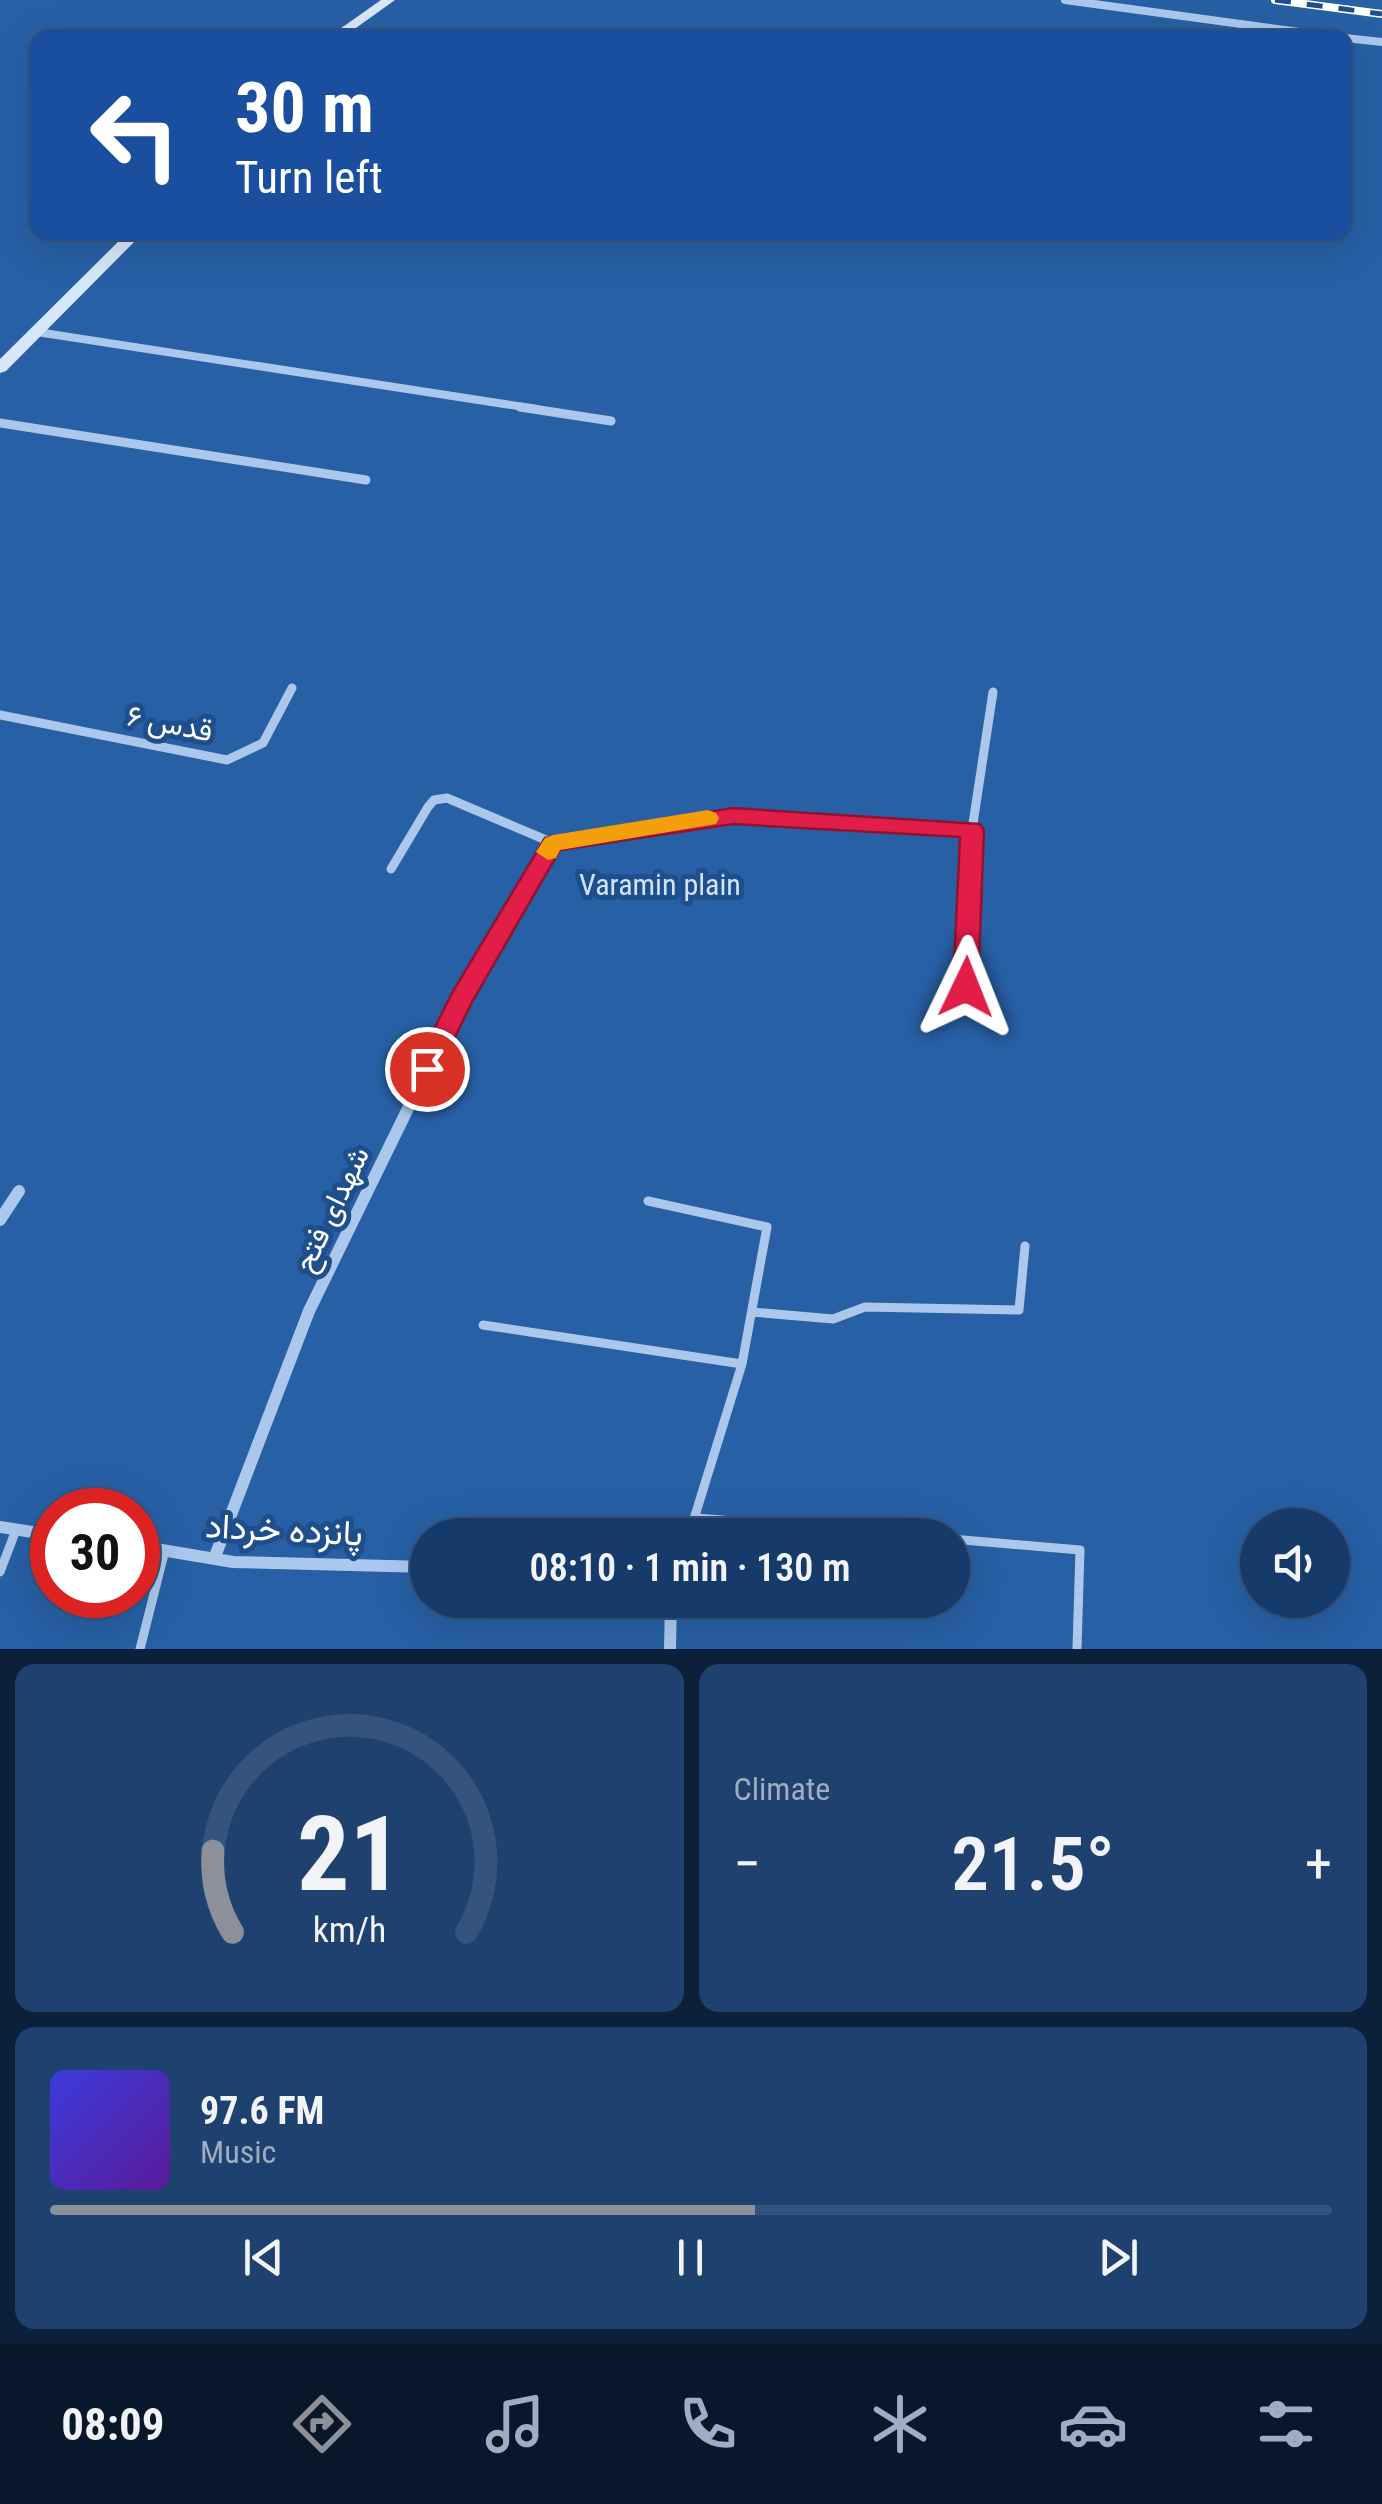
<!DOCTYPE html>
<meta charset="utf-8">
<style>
body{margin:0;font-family:"Roboto Condensed",Vazirmatn,sans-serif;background:#1f416f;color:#f1f3f6;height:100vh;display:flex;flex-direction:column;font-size:38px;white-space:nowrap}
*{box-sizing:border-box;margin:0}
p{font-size:32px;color:#9eadc0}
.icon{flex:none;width:55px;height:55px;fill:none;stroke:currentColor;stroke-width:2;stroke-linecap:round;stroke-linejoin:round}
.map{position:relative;height:1649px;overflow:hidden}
.details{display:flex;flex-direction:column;gap:15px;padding:15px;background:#0c203a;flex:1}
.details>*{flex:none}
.top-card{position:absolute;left:30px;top:30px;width:1322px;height:210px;border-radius:20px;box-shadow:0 10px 40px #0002,0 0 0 2px #35547d;background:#1a4fa0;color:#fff;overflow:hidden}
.buttons{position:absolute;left:1240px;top:1508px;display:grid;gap:20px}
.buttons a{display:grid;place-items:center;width:110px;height:110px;border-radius:50%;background:#163a69;box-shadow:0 10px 40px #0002,0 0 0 2px #35547d;font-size:50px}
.speed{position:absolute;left:30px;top:1488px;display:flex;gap:20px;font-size:50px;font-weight:700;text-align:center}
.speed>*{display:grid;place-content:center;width:130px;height:130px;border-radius:50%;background:#163a69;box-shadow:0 10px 40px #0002,0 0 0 2px #35547d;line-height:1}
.speed .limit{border:15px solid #d22;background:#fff;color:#111}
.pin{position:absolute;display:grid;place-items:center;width:85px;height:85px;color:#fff;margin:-42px;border:5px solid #fff;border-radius:50%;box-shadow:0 2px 10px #0007}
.me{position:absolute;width:110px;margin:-55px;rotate:2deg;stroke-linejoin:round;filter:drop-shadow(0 0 8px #0008)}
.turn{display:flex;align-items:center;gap:35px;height:210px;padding:0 40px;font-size:45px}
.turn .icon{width:130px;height:130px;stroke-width:2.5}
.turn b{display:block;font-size:70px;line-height:85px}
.big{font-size:75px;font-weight:600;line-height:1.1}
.details .tile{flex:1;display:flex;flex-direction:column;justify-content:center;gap:15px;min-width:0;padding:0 35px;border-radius:20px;background:#1f416f}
.details .dial{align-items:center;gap:0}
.dial svg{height:260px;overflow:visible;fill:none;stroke:#35547d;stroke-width:7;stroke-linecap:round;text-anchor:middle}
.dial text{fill:#f1f3f6;stroke:none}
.song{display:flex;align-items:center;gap:30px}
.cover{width:120px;height:120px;border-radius:15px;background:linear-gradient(135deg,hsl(240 70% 55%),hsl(270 70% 35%))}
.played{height:10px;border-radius:5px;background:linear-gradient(90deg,#8c9099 55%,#35547d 55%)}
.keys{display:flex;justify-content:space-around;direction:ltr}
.heat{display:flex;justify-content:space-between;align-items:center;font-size:55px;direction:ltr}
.details .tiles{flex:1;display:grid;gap:15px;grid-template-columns:1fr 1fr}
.tile:last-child{grid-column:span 2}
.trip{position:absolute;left:410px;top:1518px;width:560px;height:100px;border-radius:50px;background:#163a69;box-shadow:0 10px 40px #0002,0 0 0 2px #35547d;font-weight:600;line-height:100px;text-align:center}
.menu{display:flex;height:160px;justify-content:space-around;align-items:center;background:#09172a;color:#9eadc0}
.menu .icon{width:70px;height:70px}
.menu .current{color:#8c9099}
.menu b{font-size:45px;color:#f1f3f6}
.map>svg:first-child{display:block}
.green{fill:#2760a5;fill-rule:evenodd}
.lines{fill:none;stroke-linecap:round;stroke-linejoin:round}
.lane{stroke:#abc8ec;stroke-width:9}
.street-far2{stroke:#abc8ec;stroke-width:8}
.street-far1{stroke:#abc8ec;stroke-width:9}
.street{stroke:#abc8ec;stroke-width:12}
.secondary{fill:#d7e6f9;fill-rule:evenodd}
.rail-casing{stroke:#fff;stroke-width:8}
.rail{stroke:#1e4e8c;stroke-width:5;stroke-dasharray:16;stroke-linecap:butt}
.route{fill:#e11d48;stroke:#92132f;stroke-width:2.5}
.slow{fill:#f59e0b}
.labels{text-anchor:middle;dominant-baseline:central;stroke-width:10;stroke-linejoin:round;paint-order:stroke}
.street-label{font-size:30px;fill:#fff;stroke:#1e4e8c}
.park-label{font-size:30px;fill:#d0e3f9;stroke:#1e4e8c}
.near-street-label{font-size:35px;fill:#fff;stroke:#1e4e8c}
</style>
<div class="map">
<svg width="1382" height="1649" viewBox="0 0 1382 1649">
<rect width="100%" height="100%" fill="#1e4e8c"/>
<!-- green -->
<path class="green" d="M0,0H1382V1649H0ZM38,38H1345V232H38ZM52,1510H138V1595H52ZM1258,1525H1332V1600H1258ZM428,1535H952V1600H428Z"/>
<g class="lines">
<!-- lane -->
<path class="lane" d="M648,1201L767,1227L742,1364L689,1535
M752,1312L833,1319L865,1307L1019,1310L1025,1246
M483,1325L742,1364
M697,1518L900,1535
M952,1539L1080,1550L1077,1648
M0,1572L16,1530
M140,1649L165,1550"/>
<!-- street-far2 -->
<path class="street-far2" d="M1065,0L1344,38
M1345,38L1382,42
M37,332L537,409"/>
<!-- street-far1 -->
<path class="street-far1" d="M520,407L611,421
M0,423L366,480
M0,715L227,760L263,743L292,688
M391,869L428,807L434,800L447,798L553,843L733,816L972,830L993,692
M493,946L553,843
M968,946L972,830"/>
<!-- street -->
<path class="street" d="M966,987L968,943
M0,1220L19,1191
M0,1527L52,1535
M138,1546L233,1562L428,1567
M214,1559L309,1311L461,1000L494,943
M670,1649L671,1600"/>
<!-- secondary -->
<path class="secondary" d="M381,0H395L342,38H327Z
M128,232H144L6,371L0,373V359Z"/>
<!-- rail casing -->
<g class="rail-casing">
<path id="rail" d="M1275,0L1382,14"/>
</g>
<!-- rail -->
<use href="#rail" class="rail"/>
</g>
<!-- route -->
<path class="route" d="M733,808L980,824L984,830L978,987L974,994H957L953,987L960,837L733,824L560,850L472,1002L436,1076H418L414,1069L452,993L545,838Z"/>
<!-- slow -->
<path class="slow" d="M708,810L716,813L719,818L716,824L560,850L556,858L548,860L536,852L545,838L553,835Z"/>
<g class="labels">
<!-- street labels -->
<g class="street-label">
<text transform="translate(170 723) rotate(11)">قدس ۶</text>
<text transform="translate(331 1209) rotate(-64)">شهدای فتح</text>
</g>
<!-- park labels -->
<g class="park-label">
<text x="660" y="884">Varamin plain</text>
</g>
<!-- near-street labels -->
<g class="near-street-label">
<text transform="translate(284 1530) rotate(3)">پانزده خرداد</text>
</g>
</g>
</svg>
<div class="buttons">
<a><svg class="icon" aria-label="sound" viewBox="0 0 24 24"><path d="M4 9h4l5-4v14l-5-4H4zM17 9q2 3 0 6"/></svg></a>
</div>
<div class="speed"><div class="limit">30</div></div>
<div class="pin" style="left:427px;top:1069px;background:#d93025"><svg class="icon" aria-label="arrive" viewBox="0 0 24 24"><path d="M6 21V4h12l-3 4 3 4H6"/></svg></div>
<svg class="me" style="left:966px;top:987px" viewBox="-20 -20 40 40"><path d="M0-17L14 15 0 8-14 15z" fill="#e11d48" stroke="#fff" stroke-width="4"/></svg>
<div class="trip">08:10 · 1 min · 130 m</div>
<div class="top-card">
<div class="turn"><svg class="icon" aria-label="left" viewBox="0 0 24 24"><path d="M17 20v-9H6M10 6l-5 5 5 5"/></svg><div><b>30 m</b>Turn left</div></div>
</div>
</div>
<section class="details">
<div class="tiles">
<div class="tile dial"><svg viewBox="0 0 100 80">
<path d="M14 69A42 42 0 1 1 86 69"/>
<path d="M14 69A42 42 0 0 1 8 44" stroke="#8c9099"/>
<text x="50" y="56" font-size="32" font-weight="700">21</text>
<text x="50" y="72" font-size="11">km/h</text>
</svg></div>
<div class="tile"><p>Climate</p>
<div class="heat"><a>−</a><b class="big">21.5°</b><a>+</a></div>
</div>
<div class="tile">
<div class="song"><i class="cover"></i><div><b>97.6 FM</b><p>Music</p></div></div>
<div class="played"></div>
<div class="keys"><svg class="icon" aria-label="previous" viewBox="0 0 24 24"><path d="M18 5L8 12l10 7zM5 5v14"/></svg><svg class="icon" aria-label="pause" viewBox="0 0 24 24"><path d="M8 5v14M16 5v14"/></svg><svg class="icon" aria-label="next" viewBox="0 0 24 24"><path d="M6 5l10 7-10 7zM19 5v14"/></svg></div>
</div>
</div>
</section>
<nav class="menu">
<b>08:09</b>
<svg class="icon current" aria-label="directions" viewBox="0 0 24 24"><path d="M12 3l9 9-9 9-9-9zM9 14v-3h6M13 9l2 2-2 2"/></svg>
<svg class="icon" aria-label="music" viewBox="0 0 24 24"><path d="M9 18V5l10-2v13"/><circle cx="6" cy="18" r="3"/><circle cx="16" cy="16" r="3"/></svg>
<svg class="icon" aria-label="phone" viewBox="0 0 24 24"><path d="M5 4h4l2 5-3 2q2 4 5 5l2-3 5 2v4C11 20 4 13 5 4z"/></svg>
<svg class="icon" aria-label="climate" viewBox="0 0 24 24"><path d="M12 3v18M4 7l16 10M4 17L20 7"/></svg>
<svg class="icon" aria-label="car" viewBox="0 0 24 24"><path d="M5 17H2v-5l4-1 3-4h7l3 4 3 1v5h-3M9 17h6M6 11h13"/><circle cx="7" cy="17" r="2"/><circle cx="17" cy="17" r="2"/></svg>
<svg class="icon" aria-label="filters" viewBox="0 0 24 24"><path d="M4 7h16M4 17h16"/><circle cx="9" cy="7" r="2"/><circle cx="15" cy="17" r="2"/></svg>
</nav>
